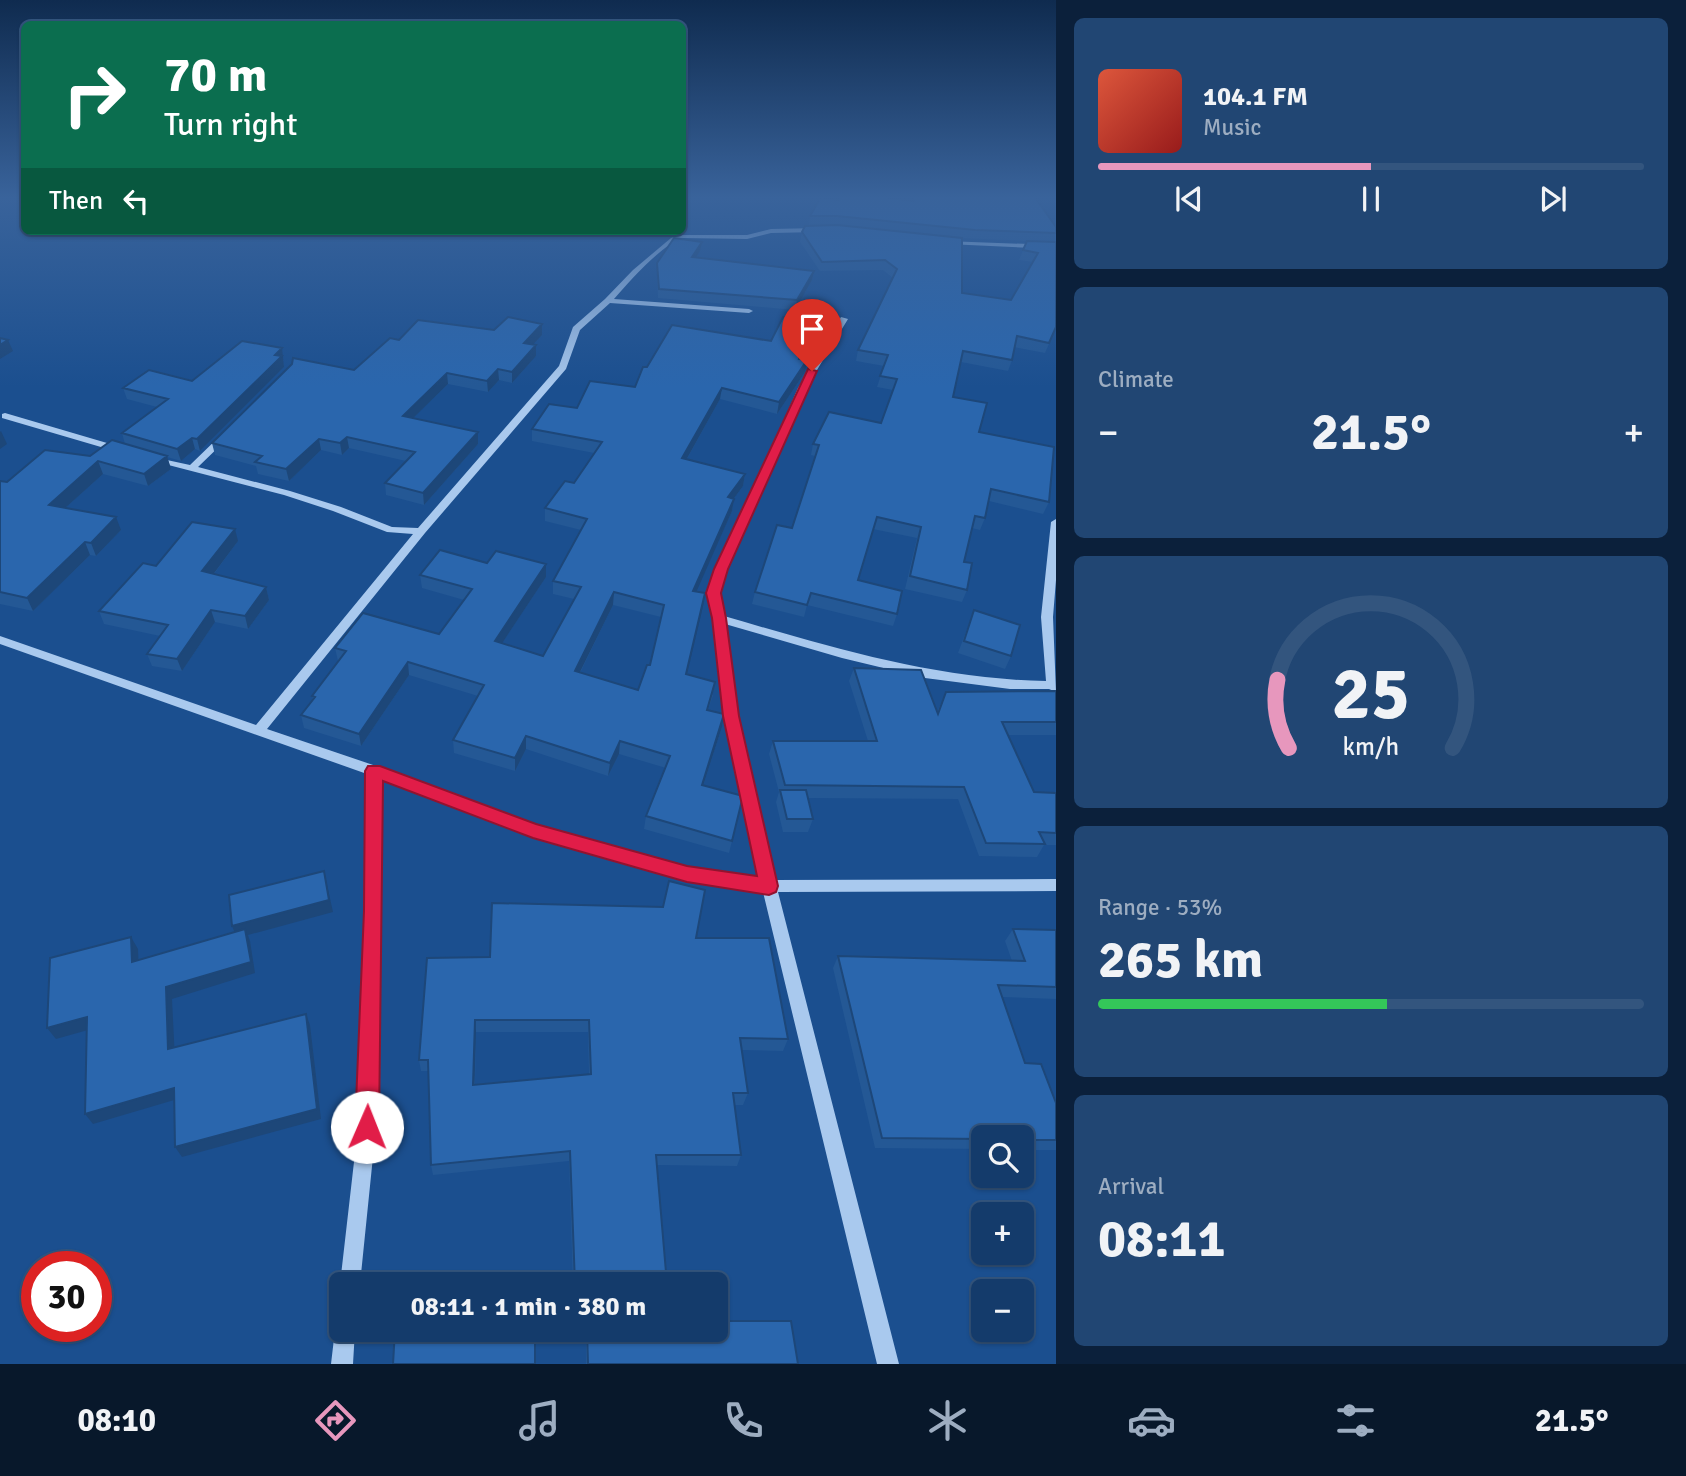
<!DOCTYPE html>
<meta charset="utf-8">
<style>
body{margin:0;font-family:Signika,sans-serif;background:#214673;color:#f1f3f6;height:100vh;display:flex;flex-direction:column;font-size:26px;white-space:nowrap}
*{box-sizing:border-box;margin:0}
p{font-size:23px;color:#9dadc1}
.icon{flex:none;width:38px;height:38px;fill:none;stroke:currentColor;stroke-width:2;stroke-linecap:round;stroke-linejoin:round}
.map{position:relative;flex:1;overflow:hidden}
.details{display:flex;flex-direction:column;gap:18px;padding:18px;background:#0b203b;width:630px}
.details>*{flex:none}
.guide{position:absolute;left:21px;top:21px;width:665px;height:214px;border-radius:10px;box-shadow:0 2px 5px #0004,0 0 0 2px #33557e;background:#0b6e4f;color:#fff;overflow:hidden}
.tools{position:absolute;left:971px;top:1125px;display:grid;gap:14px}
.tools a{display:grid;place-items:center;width:63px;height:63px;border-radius:10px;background:#143b6b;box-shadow:0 2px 5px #0004,0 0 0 2px #33557e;font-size:35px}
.speed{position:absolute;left:21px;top:1251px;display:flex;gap:14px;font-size:35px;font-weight:700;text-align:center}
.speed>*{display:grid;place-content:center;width:91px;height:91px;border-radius:50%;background:#143b6b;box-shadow:0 2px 5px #0004,0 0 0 2px #33557e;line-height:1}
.speed .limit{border:10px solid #d22;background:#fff;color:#111}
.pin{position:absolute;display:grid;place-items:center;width:60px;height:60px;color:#fff;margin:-72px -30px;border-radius:50% 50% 50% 0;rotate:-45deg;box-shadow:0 0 7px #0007}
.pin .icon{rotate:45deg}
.me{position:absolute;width:77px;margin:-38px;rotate:1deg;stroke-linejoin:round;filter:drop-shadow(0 0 5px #0008)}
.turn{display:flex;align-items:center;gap:24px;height:147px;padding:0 28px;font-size:32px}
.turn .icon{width:91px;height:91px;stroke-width:2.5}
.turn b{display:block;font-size:49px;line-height:60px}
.then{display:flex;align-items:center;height:66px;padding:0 28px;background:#0003;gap:14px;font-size:26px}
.big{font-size:52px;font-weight:800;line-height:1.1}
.details .card{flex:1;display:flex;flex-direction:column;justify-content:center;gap:10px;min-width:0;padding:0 24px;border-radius:10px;background:#214673}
.details .dial{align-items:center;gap:0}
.dial svg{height:182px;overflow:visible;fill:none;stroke:#33557e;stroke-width:7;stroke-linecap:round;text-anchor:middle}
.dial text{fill:#f1f3f6;stroke:none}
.song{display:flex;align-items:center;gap:21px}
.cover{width:84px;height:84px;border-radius:10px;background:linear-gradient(135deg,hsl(10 70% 55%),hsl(0 70% 35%))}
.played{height:7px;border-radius:4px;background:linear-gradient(90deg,#e797bd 50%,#33557e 50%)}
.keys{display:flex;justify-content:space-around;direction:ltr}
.heat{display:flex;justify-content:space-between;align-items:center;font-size:38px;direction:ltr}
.charge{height:10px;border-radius:5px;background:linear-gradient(90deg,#34c759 53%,#33557e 0)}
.trip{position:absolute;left:329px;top:1272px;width:399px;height:70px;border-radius:10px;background:#143b6b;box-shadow:0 2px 5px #0004,0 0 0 2px #33557e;font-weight:800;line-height:70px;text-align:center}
.tabs{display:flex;height:112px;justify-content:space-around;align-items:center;background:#08182b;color:#9dadc1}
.tabs .icon{width:49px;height:49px}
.tabs .selected{color:#e797bd}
.tabs b{font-size:32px;color:#f1f3f6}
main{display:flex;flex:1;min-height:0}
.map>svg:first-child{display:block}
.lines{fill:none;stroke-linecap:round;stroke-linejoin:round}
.minor{fill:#a9c9ee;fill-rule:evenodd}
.wall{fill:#245895;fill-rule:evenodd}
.shaded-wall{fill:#1d4779}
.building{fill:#2a66ad;stroke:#1d4779;stroke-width:2;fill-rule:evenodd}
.route{fill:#e11d48;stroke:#92132f;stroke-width:2}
</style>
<main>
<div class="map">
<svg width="1056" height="1364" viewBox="0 0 1056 1364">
<rect width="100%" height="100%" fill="#1b4f8f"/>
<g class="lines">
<!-- minor -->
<path class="minor" d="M771,229L818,228L821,230L818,232L771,233L747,239L683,238C661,245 630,281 614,299L749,309L753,311L749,313L610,303L580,330L566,369L425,533L267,729L379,767L535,826L687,868L760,878L725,716L713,618L707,593L716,569L756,484L798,388L841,317L848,319L806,388L766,484L726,569L719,593L724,616C830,647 934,679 1046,681L1041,617L1051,522L1056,519V580L1053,617L1056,692L1049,689H1010L925,678L842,658L725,624L737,716L775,880L1056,879V891L778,892L899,1364H877L763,892L687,880L533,837L381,779L382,911L376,1127L360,1284H341V1287L340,1284L358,1127L366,911L367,774L0,644V636L256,725L413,534L387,532L333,511L284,495L153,461V457L190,465L222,434H228V438L198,467L290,491L341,507L392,527L418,528L559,366L573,327L605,299L633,270L671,238L681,235H747Z
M945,241L1056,245V249L947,244L944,242Z
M5,413L124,448L126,450L124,452H118L2,418V414Z
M341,1321V1330H355L353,1364H331L335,1330L338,1323Z"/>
</g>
<!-- wall -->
<path class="wall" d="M839,200L913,201L1056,227V328L1045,353L1014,347L1012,360L1008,371L961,362L953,397L979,432L1049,502L1043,514L989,501L985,518L980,530L972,528L964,562L967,590L962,602L905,589L917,538L873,529L858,580L897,614L893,626L807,605L804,617L752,604L755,592L792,528L815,456L811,455L813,444L881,423L893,390L877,387L884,366L856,361L858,350L893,278L883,270L820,271L800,242L802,232L809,226L810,216ZM962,238L1027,241L1019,260L1033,262L1011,300L962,293Z
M700,251L696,257L814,271L812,280L795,310L658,298L657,272V263Z
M806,321L804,332L798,346L805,372L777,414L720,399L687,459L745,474L743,486L734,498L732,511L696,591L705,593L687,675L713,695L708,710L724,714L722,727L703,786L743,796L729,853L644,829L646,816L666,768L619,754L608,776L526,749L515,771L454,753L453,740L478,696L409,675L361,746L304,728L301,715L313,700L312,696L338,661L335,648L439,634L464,600L422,588L420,575L487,563L546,577L502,643L543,656L574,599L553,594V581L581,530L545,521V508L574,483L594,453L532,441V429L577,408L635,387L647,367L771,341ZM613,605L661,617L650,665L638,690L580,673Z
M494,330L542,335L533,344L536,356L512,383L499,380L488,392L448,384L413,418L478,432V444L424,505L386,495L385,483L406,461L349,448L342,455L321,450L289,481L258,474L256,466L215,455L212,443L354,370L399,340Z
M284,360L283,361L284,367L200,451L195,449L181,461L167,457L171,469L148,486L103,474L65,508L121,530L96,556L90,555L33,611L0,604V481L7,482L125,444L122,433L157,407L127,399L123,388L192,381Z
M238,541L214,574L266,587L269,600L248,629L215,622L182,671L152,666L147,654L160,636L104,624L99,611L156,566Z
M974,610L1011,656L1005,669L958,653Z
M854,668L937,712L946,692L1056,691V735H1008L1034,792L1056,793V845H1044L1037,857L979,856L958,799L808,798L813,819L808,832H783L776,802L779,792L769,754L773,741H868L849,681Z
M1013,929L1056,930V999L1002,997L1025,1063L1056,1103V1150H1022V1138H984V1149L875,1148L833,968L838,956L1012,961L1005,941Z
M696,938L788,1039L783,1051L742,1050L748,1093L743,1105H734L741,1155L737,1166L657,1165L667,1284H573L569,1161L433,1175L431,1165L429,1071H421L419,1060L490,957ZM476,1032H588L589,1074L475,1084Z
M586,1330H716L798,1364H586Z"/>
<!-- shaded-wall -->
<path class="shaded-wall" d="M702,242L700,251L691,266L692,257Z
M814,271L812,280L795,310L797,300Z
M806,321L804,332L793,356L795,345Z
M542,324V335L524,354V343Z
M8,340L13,351L0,359V345Z
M536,345V356L512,383V372Z
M282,348L284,367L200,451L197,439L275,355Z
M807,360L805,372L777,414L779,402Z
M498,369L499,380L488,392L487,381Z
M447,373L448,384L404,427L403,416Z
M722,388L720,399L680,471L682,458Z
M1,431L7,444L0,449V432Z
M478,432V444L424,505L423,493Z
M347,437L349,448L342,455L340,443Z
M192,438L195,449L181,461L177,449Z
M319,439L321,450L289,481L286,469Z
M167,456L171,469L148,486L144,474Z
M98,461L103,474L54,518L49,505Z
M745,474L743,486L726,509L728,497Z
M734,499L732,511L691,604L693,591Z
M116,517L121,530L96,556L91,543Z
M235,529L238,541L206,584L202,571Z
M85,542L90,555L33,611L27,598Z
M546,564V577L495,654V641Z
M266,587L269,600L248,629L245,616Z
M614,592L613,605L574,684L575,671Z
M705,593L703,606L684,687L686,674Z
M211,610L215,622L182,671L177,659Z
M408,662L409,675L361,746L359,734Z
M724,714L722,727L699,798L702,785Z
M526,736V749L515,771V758Z
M620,741L619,754L608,776L610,763Z
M324,871L333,912L248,935L250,941L255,973L172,999L175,1060L168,1049L166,987L237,938L232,926Z
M131,937L138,949L139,974L132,962Z
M306,1014L310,1025L321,1119L182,1157L175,1147Z
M87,1017L95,1028L56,1039L47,1028Z
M475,1020L476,1032L474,1096L473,1085Z
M174,1088L181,1098L93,1124L85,1114Z"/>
<!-- building -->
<path class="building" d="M840,196H874L913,201L914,196H1034L1056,227V233L975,230L837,216H810L821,197L839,200Z
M837,225L962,238V293L1011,300L1038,253L1023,250L1027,241L1056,242V327L1049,343L1017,336L1012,360L963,351L953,397L987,403L979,432L1054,447L1049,502L991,489L985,518L975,516L964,562L972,563L967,590L910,576L921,527L877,517L858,580L902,591L897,614L811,593L807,605L755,592L777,525L792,528L819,445L813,444L829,412L881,423L897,379L880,376L888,355L858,350L897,269L885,260L822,262L802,232L805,226Z
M674,238L702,242L692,257L814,271L797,300L659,289L657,263Z
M508,317L542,324L524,343L536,345L512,372L498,369L487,381L447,373L403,416L478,432L423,493L385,483L415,452L347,437L340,443L319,439L286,469L255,462L262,456L212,443L292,364L293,358L354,370L390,338L399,340L418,320L494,330Z
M783,317L806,321L795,345L803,346L799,359L807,360L779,402L722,388L682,458L745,474L728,497L734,499L693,591L705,593L686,674L715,682L707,710L724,714L702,785L743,796L732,841L646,816L670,756L620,741L610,763L526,736L515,758L453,740L484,685L408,662L359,734L301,715L315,697L312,696L346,651L335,648L363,613L439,634L472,589L420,575L440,550L487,563L496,551L546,564L495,641L543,656L581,587L553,581L587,519L545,508L565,481L574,483L602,442L532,429L549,404L577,408L590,381L635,387L643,367H647L672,325L771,341ZM614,592L664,605L650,665H647L638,690L575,671Z
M0,338L8,340L0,345Z
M242,341L282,348L275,355L282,356L197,439L192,438L177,449L122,433L168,399L123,388L149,370L192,381Z
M112,440L167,456L144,474L98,461L49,505L116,517L91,543L85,542L27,598L0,592V481L7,482L45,450L90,456Z
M192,522L235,529L202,571L266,587L245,616L211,610L177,659L147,654L168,625L99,611L143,563L156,566Z
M974,610L1020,625L1011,656L964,641Z
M854,668L921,670L938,714L946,692L1056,691V722H1002L1034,792L1056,793V833L1039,832L1045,844L986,843L964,787L785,785L773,741H877Z
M780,790H806L813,819H787Z
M324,871L329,900L232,926L229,895Z
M669,881L705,890L696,938H769L788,1039L740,1038L748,1093H733L741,1155H656L667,1284H575L570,1151L431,1165L428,1060H419L427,958L490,957L492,903L663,907ZM475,1020H589L591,1074L473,1085Z
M245,929L251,962L166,987L168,1049L306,1014L317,1109L175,1147L174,1088L85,1114L87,1017L47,1028L50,958L131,937L132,962Z
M1013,929L1056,930V987L998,985L1025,1063L1041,1064L1056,1103V1140H1022V1138H984V1139L882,1138L838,956L1025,961Z
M716,1321H791L798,1364H588L587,1330H716Z
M395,1330H535V1364H393Z"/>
<!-- sky -->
<linearGradient id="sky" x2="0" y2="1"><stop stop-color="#0f2b4f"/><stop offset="0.51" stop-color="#39639b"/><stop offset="1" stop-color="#39639b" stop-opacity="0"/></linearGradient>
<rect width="1056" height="387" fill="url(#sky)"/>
<!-- route -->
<path class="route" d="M808,369L817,371L728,569L721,593L726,618L739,716L778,886L776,892L769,895L687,882L533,838L383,781L379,1127L375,1135L367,1138L359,1135L355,1127L364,911L365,771L368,766H380L536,824L687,866L757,876L723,716L712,618L706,593L714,569Z"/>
</svg>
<div class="tools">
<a><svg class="icon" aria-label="search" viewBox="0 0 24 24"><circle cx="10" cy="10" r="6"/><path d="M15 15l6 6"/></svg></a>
<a>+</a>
<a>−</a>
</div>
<div class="speed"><div class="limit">30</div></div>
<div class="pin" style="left:812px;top:371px;background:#d93025"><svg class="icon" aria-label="arrive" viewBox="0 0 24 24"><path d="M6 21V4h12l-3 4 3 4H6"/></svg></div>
<svg class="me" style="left:367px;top:1127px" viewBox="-20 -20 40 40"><circle r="19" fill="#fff"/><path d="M0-13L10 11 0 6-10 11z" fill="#e11d48"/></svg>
<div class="trip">08:11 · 1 min · 380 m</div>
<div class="guide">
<div class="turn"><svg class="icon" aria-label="right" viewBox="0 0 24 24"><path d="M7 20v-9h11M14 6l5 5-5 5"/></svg><div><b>70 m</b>Turn right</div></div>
<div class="then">Then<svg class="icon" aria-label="left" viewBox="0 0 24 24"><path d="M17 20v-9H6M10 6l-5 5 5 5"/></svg></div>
</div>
</div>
<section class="details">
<div class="card">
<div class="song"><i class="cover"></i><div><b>104.1 FM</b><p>Music</p></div></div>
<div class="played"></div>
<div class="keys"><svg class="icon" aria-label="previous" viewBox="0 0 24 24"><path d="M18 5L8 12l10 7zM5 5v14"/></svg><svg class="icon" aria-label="pause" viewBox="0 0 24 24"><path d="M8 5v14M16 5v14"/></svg><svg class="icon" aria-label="next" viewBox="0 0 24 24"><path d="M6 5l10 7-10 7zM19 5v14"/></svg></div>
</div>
<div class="card"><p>Climate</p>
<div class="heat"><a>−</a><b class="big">21.5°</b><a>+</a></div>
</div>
<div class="card dial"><svg viewBox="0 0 100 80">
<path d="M14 69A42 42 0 1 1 86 69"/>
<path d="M14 69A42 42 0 0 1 9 39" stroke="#e797bd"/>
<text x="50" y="56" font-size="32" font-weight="700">25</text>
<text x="50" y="72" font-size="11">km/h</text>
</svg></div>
<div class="card"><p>Range · 53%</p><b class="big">265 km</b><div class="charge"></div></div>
<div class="card"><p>Arrival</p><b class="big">08:11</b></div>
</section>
</main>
<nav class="tabs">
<b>08:10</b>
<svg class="icon selected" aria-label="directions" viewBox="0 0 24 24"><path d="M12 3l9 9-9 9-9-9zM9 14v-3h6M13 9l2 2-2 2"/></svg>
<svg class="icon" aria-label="music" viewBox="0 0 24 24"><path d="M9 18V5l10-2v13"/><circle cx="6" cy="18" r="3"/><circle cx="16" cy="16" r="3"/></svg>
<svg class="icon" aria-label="phone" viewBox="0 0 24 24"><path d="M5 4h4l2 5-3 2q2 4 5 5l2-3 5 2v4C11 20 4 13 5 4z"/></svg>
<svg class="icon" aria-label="climate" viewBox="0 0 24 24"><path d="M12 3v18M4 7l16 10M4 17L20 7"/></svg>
<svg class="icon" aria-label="car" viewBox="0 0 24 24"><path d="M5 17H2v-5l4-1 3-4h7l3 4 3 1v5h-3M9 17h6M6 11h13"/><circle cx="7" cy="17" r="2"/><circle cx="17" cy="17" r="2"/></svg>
<svg class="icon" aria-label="filters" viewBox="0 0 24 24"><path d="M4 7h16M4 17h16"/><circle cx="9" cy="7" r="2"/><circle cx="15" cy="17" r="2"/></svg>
<b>21.5°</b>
</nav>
